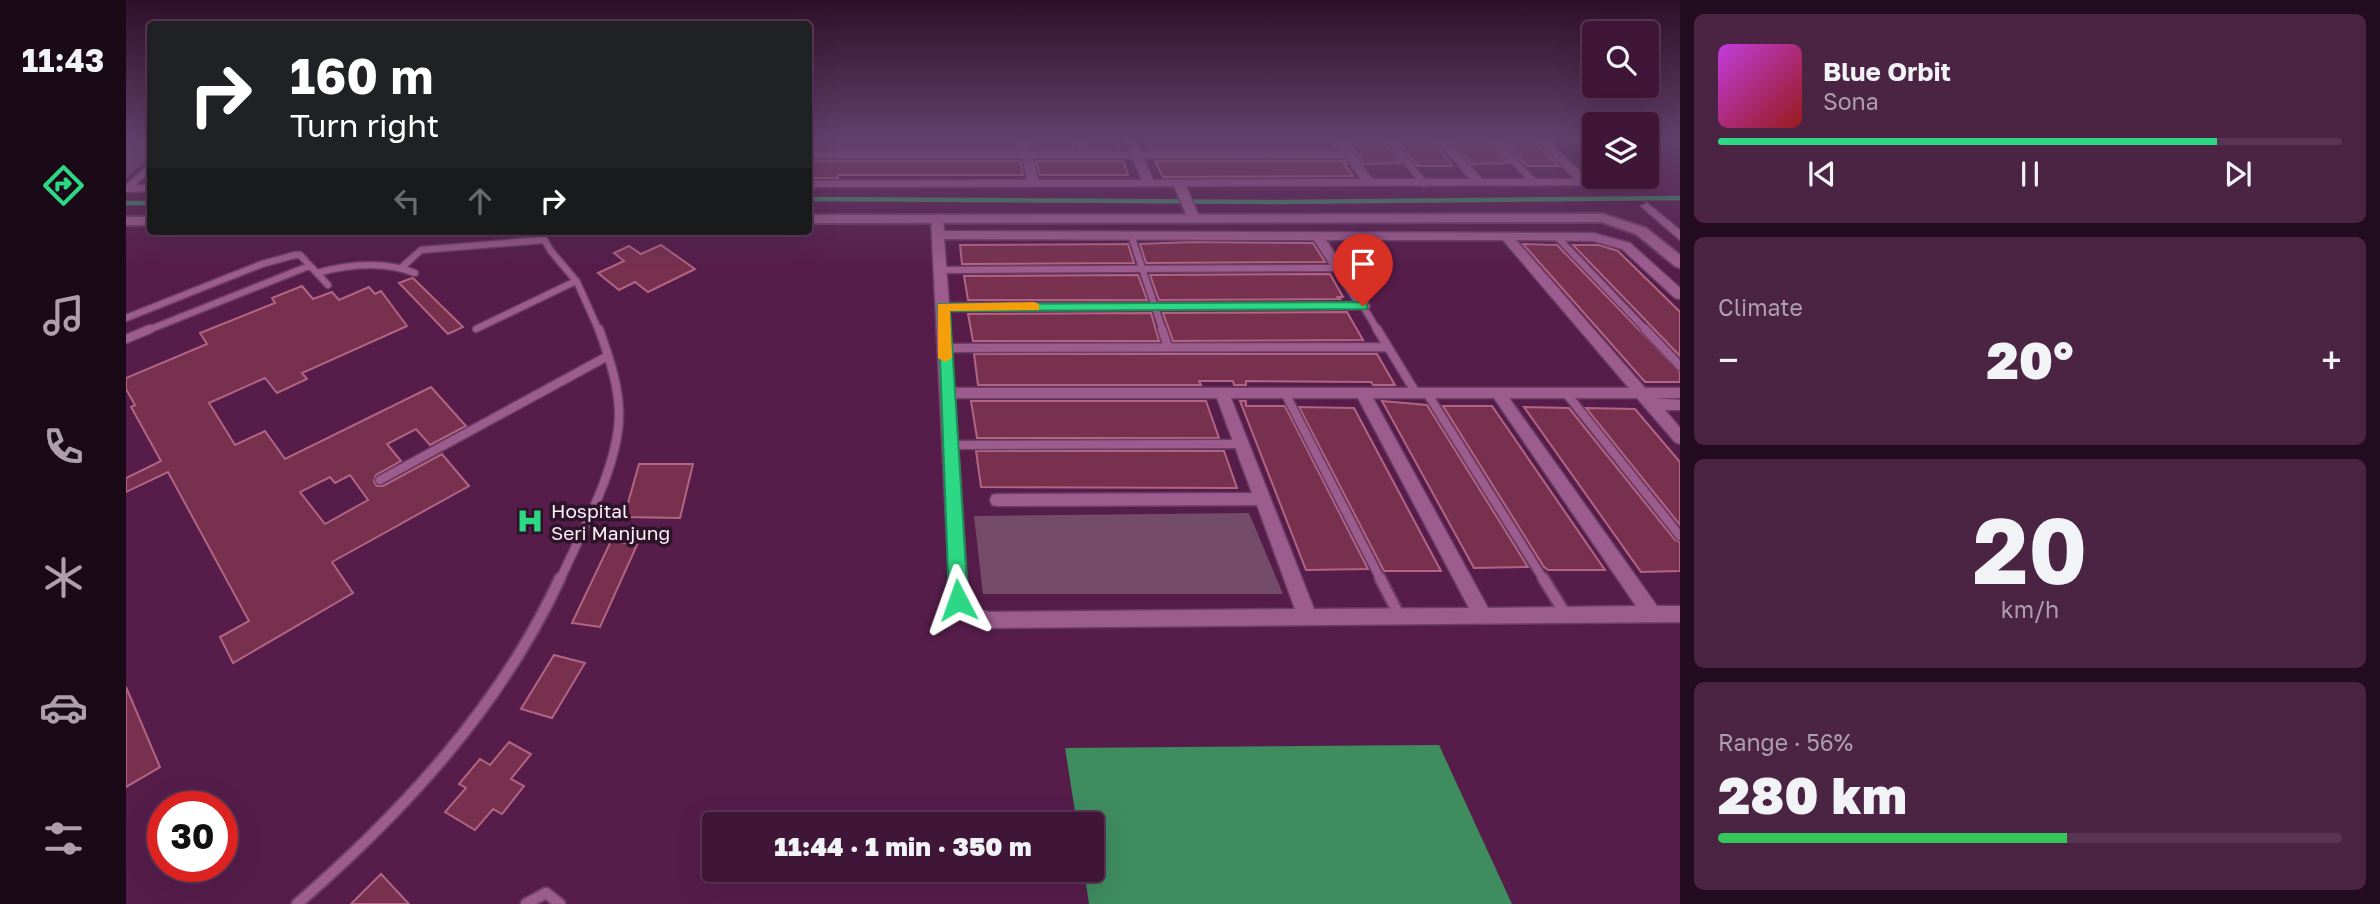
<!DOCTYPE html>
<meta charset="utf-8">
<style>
body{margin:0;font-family:"Golos Text",sans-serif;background:#4b2343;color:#f1f3f6;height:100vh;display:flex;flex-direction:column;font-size:26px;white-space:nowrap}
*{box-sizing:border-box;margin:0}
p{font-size:23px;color:#ae9fae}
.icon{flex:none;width:38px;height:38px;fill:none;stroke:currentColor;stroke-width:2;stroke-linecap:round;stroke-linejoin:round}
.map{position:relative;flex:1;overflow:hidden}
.details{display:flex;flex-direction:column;gap:14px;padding:14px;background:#230c1f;width:700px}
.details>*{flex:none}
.top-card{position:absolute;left:21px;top:21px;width:665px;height:214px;border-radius:7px;box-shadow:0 7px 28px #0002,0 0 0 2px #593553;background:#202124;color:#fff;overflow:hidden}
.tools{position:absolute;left:1456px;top:21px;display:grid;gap:14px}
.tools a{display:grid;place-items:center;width:77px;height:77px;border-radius:7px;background:#401638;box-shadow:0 7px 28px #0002,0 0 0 2px #593553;font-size:35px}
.speed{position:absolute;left:21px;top:791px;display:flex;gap:14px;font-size:35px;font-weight:700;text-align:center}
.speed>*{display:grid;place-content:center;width:91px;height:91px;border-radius:50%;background:#401638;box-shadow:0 7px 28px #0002,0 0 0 2px #593553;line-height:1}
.speed .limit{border:10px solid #d22;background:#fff;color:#111}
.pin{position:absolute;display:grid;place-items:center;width:60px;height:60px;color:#fff;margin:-72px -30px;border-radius:50% 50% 50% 0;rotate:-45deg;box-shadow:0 0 7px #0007}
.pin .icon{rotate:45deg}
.me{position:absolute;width:77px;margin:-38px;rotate:356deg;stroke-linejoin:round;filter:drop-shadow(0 0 5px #0008)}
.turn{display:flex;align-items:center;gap:24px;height:147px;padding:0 28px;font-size:32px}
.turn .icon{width:91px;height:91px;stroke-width:2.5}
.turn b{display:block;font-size:49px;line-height:60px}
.lanes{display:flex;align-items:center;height:66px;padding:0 28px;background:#0003;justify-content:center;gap:35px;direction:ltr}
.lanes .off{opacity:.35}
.big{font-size:52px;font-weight:800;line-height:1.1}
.details .card{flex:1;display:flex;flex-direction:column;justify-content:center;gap:10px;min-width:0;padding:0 24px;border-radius:10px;background:#4b2343}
.details .dial{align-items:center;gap:0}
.dial b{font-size:91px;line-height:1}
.song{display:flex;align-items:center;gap:21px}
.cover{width:84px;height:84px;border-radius:10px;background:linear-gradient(135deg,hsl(290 70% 55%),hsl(0 70% 35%))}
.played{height:7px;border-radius:4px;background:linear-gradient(90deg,#2dd884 80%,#593553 80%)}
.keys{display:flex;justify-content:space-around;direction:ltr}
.heat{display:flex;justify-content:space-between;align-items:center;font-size:38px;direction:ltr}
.charge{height:10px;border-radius:5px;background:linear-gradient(90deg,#34c759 56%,#593553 0)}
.trip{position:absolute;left:576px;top:812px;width:402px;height:70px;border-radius:7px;background:#401638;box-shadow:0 7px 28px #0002,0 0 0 2px #593553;font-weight:800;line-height:70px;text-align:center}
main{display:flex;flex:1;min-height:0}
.tabs{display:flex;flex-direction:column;width:126px;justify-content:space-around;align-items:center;background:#1a0916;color:#ae9fae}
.tabs .icon{width:49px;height:49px}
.tabs .current{color:#2dd884}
.tabs b{font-size:32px;color:#f1f3f6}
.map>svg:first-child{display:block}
.green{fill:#744c6a}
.water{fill:#3f8c5f}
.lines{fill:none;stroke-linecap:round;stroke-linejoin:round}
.stream{stroke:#3f8c5f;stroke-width:4.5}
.building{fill:#77314f;stroke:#b26583;stroke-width:2;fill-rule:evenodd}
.service-far2-casing{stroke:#6c3e65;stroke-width:9}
.service-far1-casing{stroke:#6c3e65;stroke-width:11}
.service-casing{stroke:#6c3e65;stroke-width:14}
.minor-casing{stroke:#6c3e65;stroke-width:3}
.tertiary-casing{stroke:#6c3e65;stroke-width:4}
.service-far2{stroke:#9c5d8e;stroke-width:6}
.service-far1{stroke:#9c5d8e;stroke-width:8}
.service{stroke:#9c5d8e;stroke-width:10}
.minor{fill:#9c5d8e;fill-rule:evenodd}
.tertiary{fill:#9c5d8e;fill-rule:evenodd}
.route{fill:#2dd884;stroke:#1d8c56;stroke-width:2}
.slow{fill:#f59e0b}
.labels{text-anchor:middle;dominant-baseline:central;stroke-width:7;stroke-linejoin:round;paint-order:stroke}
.poi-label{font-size:19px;fill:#feeffa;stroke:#2d1428;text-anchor:start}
</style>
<main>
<nav class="tabs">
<b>11:43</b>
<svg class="icon current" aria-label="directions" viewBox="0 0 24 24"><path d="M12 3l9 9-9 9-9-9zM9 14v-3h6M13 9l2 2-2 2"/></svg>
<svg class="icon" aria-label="music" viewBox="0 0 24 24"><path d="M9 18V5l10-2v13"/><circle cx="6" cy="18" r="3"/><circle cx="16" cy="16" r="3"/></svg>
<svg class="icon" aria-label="phone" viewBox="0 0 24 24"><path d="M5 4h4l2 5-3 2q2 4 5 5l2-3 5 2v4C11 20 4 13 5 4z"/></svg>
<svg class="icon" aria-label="climate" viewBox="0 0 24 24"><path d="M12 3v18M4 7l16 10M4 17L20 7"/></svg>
<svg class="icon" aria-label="car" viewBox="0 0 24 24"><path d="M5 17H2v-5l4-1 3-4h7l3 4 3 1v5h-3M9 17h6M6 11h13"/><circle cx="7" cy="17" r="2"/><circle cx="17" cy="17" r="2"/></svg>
<svg class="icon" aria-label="filters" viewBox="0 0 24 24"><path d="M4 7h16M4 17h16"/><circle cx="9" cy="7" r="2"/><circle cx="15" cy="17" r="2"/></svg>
</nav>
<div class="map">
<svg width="1554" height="904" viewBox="0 0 1554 904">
<rect width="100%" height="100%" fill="#561d4b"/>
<!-- green -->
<path class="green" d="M0,140H24V157L0,178Z
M1123,513L1157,594H857L848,516Z"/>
<!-- water -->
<path class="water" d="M1313,745L1386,904H963L958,870H966V824H951L939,748Z"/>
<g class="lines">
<!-- stream -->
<path class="stream" d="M682,199L1153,202L1554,198
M0,203H24"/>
</g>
<!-- building -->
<path class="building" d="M682,140H891L892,149H682Z
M906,140H945L948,149H908Z
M957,140H991L994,149H960Z
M1020,140H1206L1211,149H1024Z
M1221,140H1257L1275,163L1238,164Z
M1270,140H1307L1326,166H1292Z
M1325,140H1361L1382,163L1346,164Z
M1375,140H1407L1433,166H1401Z
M682,161H894L897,175H712V178H682Z
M910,161H997L1002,175H914Z
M1029,161H1219L1221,164H1218L1227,176L1037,177Z
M1065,242L1187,243L1199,262L1020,263L1014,244Z
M1002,244L1008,263L836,264L834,245Z
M1397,244L1431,245L1554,372V382H1519Z
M535,245L569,269L522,292L509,282L493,290L472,273L498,261L488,253L503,246L515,254Z
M1447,245H1473L1492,251L1554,312V356Z
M1204,274L1217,297H1212L1214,299L1033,300L1024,275Z
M1012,275L1021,300H842L838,276Z
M286,278L288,279L337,327L322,334L273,283Z
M176,286L187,299L206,292L213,300L243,287L249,294L255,291L281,326L176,373L181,379L151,393L139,378L83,403L109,445L139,431L159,459L305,387L340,426L304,445L290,429L261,444L275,461L250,475L248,482L251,486H257L316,454L343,486L206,562L227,593L107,663L94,637L123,621L42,472L0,492V478L35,461L5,407L9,405L0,389V378L81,344L74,333L149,303L146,298ZM224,475L242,500L199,524L174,492L204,477L209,483Z
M1221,312L1237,340L1047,341L1037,313Z
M1025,313L1033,341H847L842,314Z
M848,354H1251L1269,385H1247L1245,382L1120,381V385H1108L1107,381H1073L1075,385H852Z
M845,401H1080L1093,438H851Z
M1114,401H1120V406H1159L1242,569L1180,570Z
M1256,401L1301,405L1402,567L1348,568Z
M1317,406H1366L1479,570H1422L1418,567Z
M1173,407L1228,408L1315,571H1258Z
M1398,407L1443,408L1549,540L1554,542V571L1515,572Z
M1460,408L1509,409L1554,462V525Z
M850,451H1098L1111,488L855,487Z
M513,464H567L554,518L498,517Z
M485,541L511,545L474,627L446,623Z
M428,655L459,663L426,718L395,709Z
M0,687L34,767L0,787Z
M383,742L405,754L385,779L398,786L376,814L367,809L349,830L319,812L340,788L333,784L354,759L364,765Z
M255,874L283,904H225Z"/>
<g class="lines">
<!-- service-far2 casing -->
<g class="service-far2-casing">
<path id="service-far2" d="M951,140L956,155
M1263,140L1298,183
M1367,140L1408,182
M682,155H1223
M1,188L24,168
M413,231L425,251L451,282L473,331
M1005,235L1037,331
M1431,237L1521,331
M275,268L295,250L417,240
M814,270L1212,268
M191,273C223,264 258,261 289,273
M1237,306L1252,331
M0,318L136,264L169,255H174L202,285
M350,329L450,281
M20,331L183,266"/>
</g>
<!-- service-far1 casing -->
<g class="service-far1-casing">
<path id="service-far1" d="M1036,329L1042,347
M1251,329L1290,393
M1519,329L1554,366
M0,339L24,329
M819,348L1261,347
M1159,393L1255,580
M1301,393L1418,580
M1440,393L1554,536
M824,445L1115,444
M254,480L480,357
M434,580C455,533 491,470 493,418C494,389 483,357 473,329"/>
</g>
<!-- service casing -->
<g class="service-casing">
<path id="service" d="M1254,578L1273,615
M1417,578L1440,615
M171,904C277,812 375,706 434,578
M400,904L420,893L434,904"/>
</g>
<!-- minor casing -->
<g class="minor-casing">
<path id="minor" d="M893,140H903L912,180H1016L999,140H1009L1027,180L1235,179L1208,140H1218L1246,179H1344L1310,140H1321L1356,179H1449L1411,140H1422L1465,182L1459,185L1060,186L1074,219L1068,223L1062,219L1048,186L682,187V181L901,180Z
M24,185V191L0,192V186Z
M1521,203L1554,230V240L1517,208L1515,206Z
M811,214L817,218L818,231L1467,233L1504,243L1554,288V299L1549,298L1496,249L1467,241L1390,240L1519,388H1554V398H1528L1554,400V410H1539L1554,428V444L1549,442L1511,398H1383L1531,606H1554V622L863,628L843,622L824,600L805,218ZM818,239L1188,240L1228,302L823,303ZM1200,240H1377L1503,388H828L823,311L1242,309L1244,306ZM829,398H1091L1126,493L872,494L866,495L864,500L866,505L872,506L1131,505L1169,609L863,612L856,610L842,597ZM1105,398H1232L1343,608L1188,609ZM1247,398H1368L1510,606L1362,608Z"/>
</g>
<!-- tertiary casing -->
<g class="tertiary-casing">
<path id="tertiary" d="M1477,214L1520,228L1554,255V268L1549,266L1510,234L1476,222L682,223V215Z
M0,217H24V225H0Z"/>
</g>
<!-- service-far2 -->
<use href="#service-far2" class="service-far2"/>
<!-- service-far1 -->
<use href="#service-far1" class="service-far1"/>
<!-- service -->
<use href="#service" class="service"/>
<!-- minor -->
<use href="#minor" class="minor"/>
<!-- tertiary -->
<use href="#tertiary" class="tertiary"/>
</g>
<!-- sky -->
<linearGradient id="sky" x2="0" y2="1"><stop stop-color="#2f1029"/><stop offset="0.52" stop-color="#62406c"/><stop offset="1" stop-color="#62406c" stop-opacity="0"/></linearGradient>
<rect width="1554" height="267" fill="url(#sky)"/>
<!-- route -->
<path class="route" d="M1237,302L1241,303V309L824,311L842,600L839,605L832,608L826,605L823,600L812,304Z"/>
<!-- slow -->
<path class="slow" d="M908,302L913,304V310L824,311L826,358L819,362L812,358V304Z"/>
<!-- icons -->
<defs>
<g id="hospital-bare" transform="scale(2.1)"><path d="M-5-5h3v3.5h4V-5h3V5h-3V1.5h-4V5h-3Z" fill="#2dd884" stroke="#2d1428" stroke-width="2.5" paint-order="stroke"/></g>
</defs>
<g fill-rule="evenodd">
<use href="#hospital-bare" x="404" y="521"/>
</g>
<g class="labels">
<!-- poi labels -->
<g class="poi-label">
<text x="425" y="510">Hospital<tspan x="425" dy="22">Seri Manjung</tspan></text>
</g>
</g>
</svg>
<div class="tools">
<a><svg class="icon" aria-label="search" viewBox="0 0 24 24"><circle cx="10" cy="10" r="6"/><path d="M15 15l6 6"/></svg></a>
<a><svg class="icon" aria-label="layers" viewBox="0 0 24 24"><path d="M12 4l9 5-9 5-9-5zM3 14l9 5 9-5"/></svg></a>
</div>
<div class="speed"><div class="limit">30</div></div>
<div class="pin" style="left:1237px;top:306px;background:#d93025"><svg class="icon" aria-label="arrive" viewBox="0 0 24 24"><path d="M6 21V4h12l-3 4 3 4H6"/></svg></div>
<svg class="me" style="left:832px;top:600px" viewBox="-20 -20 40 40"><path d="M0-17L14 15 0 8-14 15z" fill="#2dd884" stroke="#fff" stroke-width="4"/></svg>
<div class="trip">11:44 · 1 min · 350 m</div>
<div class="top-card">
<div class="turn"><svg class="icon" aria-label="right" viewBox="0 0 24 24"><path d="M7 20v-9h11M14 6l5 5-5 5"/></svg><div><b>160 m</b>Turn right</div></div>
<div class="lanes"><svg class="icon off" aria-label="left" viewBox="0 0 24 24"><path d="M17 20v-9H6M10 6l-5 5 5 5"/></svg><svg class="icon off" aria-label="ahead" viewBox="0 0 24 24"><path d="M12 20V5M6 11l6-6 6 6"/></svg><svg class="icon" aria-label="right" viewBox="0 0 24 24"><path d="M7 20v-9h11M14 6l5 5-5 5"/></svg></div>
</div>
</div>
<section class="details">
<div class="card">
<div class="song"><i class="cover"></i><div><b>Blue Orbit</b><p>Sona</p></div></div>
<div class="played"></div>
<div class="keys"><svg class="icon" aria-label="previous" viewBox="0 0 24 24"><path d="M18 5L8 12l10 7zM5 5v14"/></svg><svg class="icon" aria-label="pause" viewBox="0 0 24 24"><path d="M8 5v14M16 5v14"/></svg><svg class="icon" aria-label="next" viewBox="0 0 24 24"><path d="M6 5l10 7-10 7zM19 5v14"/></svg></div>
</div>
<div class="card"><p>Climate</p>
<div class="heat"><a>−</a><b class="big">20°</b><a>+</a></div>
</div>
<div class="card dial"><b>20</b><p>km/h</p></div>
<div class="card"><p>Range · 56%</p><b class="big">280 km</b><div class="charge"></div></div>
</section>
</main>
